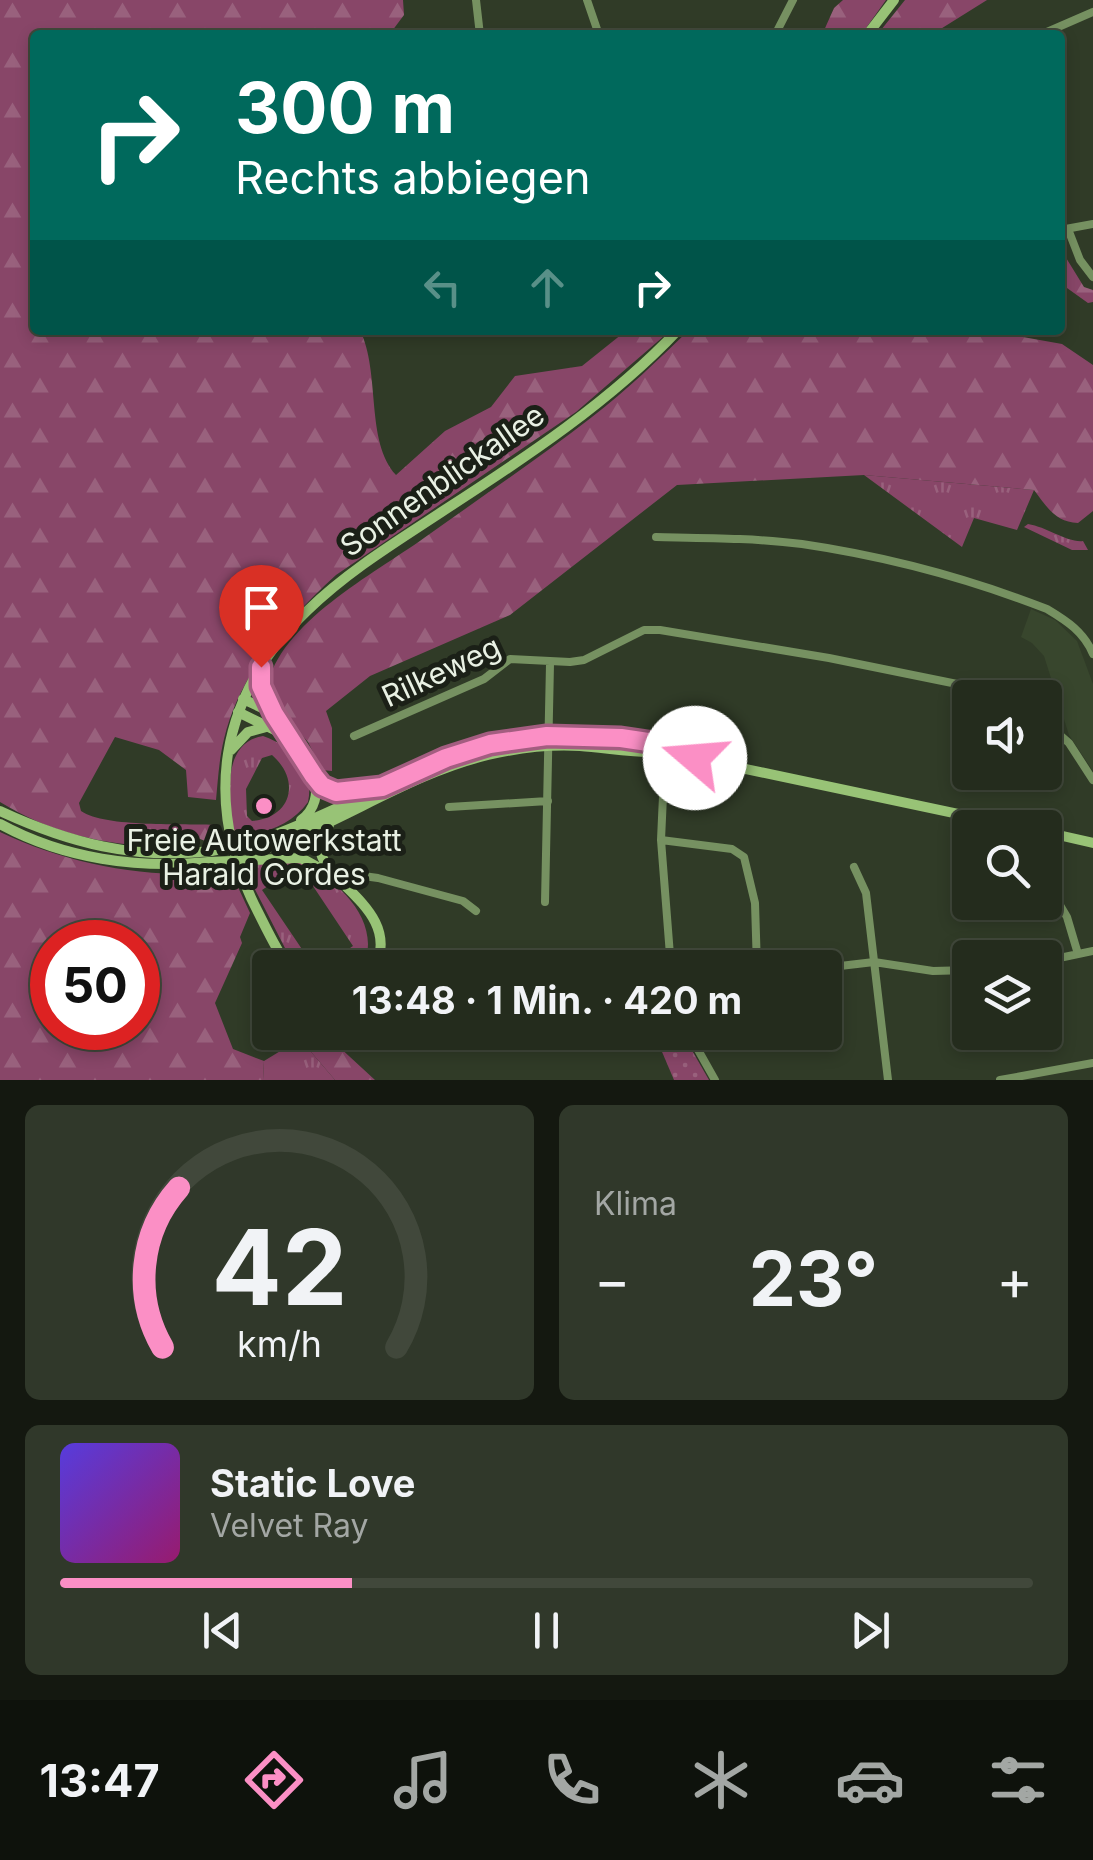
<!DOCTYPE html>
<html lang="de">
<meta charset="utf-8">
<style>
body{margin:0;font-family:Inter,sans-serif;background:#30382a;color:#f1f3f6;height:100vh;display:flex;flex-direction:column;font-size:38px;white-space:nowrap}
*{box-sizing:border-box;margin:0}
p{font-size:32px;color:#a3a7a4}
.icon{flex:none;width:55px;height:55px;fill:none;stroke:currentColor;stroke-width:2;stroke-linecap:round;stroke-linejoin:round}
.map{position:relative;height:1080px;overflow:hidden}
.panel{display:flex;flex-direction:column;gap:25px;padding:25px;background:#141810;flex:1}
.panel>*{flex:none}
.banner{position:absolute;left:30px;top:30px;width:1035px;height:305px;border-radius:10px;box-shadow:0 5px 15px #0003,0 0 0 2px #41483b;background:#00695c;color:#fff;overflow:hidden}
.buttons{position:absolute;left:952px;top:680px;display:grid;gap:20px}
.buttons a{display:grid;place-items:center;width:110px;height:110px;border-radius:10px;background:#242c1d;box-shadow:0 5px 15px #0003,0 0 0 2px #41483b;font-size:50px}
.speed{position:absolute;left:30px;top:920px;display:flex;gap:20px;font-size:50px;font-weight:700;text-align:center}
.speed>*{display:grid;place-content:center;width:130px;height:130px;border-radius:50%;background:#242c1d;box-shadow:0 5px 15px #0003,0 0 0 2px #41483b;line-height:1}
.speed .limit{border:15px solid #d22;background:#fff;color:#111}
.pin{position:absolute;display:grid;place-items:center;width:85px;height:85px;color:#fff;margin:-102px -42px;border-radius:50% 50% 50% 0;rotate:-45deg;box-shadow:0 0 10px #0007}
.pin .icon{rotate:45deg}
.me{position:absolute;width:110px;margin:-55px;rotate:288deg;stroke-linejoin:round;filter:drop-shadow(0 0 8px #0008)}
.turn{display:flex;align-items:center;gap:35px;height:210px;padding:0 40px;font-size:45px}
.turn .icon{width:130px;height:130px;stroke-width:2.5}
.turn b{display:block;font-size:70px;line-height:85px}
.lanes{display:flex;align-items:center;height:95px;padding:0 40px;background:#0003;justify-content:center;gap:50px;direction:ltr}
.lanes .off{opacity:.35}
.big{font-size:75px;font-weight:700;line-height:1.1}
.panel .tile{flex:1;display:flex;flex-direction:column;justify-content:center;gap:15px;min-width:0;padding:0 35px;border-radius:15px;background:#30382a}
.panel .dial{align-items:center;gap:0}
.dial svg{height:260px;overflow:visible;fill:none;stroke:#41483b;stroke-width:7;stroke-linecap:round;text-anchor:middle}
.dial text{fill:#f1f3f6;stroke:none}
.song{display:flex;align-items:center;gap:30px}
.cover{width:120px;height:120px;border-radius:15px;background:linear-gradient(135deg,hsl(250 70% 55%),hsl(320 70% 35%))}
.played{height:10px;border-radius:5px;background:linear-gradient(90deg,#fb8fc5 30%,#41483b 30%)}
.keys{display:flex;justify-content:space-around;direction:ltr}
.heat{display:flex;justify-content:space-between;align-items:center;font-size:55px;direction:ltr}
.panel .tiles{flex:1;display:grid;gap:25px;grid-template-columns:1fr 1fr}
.tile:last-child{grid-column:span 2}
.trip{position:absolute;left:252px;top:950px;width:590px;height:100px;border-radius:10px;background:#242c1d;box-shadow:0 5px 15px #0003,0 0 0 2px #41483b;font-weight:700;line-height:100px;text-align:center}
.tabs{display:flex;height:160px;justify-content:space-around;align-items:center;background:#0e120c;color:#a3a7a4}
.tabs .icon{width:70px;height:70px}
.tabs .current{color:#fb8fc5}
.tabs b{font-size:45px;color:#f1f3f6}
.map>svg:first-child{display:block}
.built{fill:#38462d}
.grass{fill:url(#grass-tufts);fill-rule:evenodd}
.forest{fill:url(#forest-firs);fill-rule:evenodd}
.park{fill:url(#park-dots)}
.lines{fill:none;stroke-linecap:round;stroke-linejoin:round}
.street{stroke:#769161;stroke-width:8}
.secondary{stroke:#98c376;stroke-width:10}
.secondary-bridge{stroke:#98c376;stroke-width:10}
.route-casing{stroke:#a35d80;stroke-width:25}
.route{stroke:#fb8fc5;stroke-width:18}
.poi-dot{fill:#fb8fc5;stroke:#1b2017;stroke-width:4}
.labels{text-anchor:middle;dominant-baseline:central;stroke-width:10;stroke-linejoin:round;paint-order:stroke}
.street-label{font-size:30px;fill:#e9f1e4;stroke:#1b2017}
.poi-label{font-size:30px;fill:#e9f1e4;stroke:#1b2017}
</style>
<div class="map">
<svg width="1093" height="1080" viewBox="0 0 1093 1080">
<defs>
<pattern id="grass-tufts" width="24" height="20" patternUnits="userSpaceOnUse" patternTransform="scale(2.5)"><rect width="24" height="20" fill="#884668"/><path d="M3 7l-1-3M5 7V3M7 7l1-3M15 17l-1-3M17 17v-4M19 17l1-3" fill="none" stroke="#99617d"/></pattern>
<pattern id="forest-firs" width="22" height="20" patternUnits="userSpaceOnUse" patternTransform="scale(2.5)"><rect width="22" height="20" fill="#884668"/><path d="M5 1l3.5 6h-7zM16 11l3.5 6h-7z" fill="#99617d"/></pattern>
<pattern id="park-dots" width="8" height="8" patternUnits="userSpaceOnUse" patternTransform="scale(2.5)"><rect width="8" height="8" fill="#884668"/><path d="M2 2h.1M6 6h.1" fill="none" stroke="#99617d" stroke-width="1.8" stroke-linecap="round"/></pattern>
</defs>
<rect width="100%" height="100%" fill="#303b27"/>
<!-- built -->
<path class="built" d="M1031,609L1055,620L1077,641L1093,684V771L1069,735L1044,656L1032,643L1021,637Z"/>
<!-- grass -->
<path class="grass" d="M864,475L1034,490L1017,530L974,518L962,547Z
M1028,524C1047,527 1068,543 1083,541L1088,550H1072L1024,527Z
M263,736C292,746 315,769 308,802C291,826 262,835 233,836C230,803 219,743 263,736ZM272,755C301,780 292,818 252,821L247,816L246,789L262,758Z
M300,862C339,880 383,922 363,967H322L353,946L299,865L262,890L314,967H300L286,950L245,870L263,863Z
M300,1039L335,1080H263L264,1061Z"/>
<!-- forest -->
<path class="forest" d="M0,0H403L404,15L389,35H35V330H360C381,374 365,441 396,475L445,431L491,407L515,376L582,366L627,330H671L576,412L336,575C287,620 240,672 224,739C219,759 218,780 216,800L188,797L186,770L159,750L115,737L79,803L81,811C106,828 184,823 217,825L219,839L205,841L193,836L192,845C123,850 59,838 0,802Z
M843,0H886L861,35H822L834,8Z
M905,0H987L931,35H877Z
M1060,248L1084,287L1093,290V302L1088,303L1060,283Z
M689,330H984L1062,344L1093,365V511L1078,523C1055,522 1047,507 1034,490L864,475L677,485L510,615L370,676L326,711L332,728V771L322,770L308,742L279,709L267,688C279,623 374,574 424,538C480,498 538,459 592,417C627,390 658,360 689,330Z
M0,832C71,866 154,880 231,872L250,913L240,937L242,943L215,1003L233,1049L264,1061L263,1080H0ZM138,942V1028H52V942Z
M304,1032L324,1033L375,1080H335L300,1039Z"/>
<!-- park -->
<path class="park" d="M654,1033H682L709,1080H674Z"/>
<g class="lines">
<!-- street -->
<path class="street" d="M476,0L480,35
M587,0L599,35
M775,35L793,0
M1040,35L1093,12
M1068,229L1080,260L1093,277
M1060,230L1093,224
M656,537C705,538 754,538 802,544C884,556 970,579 1047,609C1067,621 1084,632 1093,654
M1045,722L1069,743L1093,780
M354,736L484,679L510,659L570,662L584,660L644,630H660L829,658L962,685L1004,698
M665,752L661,840L671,968
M449,807L548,801
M661,840L732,849L744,857L755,903L757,968
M854,867L866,893L888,1080
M958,872L970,875
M339,880L356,875L378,878L463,901L476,911
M1045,893L1054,895L1067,917L1078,954
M545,902L550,664
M1045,961L1093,951
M823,968L874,962L933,971L970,970
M688,1032L715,1080
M1000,1080L1093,1063"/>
<!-- secondary -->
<path class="secondary" d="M867,35L894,0
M261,668V686L274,714L322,786L336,792L367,789
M243,699L273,713
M238,712L287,736
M231,750L248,732L270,726
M0,811C69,843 135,860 211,851
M301,820C315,810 319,793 314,777
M0,824C64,859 138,869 209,862
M329,825C286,874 408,898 375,968
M1045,832L1093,843
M249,844C383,800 517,690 665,752L1025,828
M252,853C334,829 404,775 488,755C518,748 549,744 580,746C608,748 636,754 664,752
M254,860L301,858L330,874
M289,968C277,951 268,932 259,914C202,805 217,697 308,610C348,571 396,542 443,511C525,458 611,401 678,330"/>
<!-- secondary-bridge -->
<path class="secondary-bridge" d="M211,851L249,844
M209,862L254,860"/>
</g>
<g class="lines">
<!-- route casing -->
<g class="route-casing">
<path id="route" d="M261,667V686L274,714L314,776L322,786L336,792L382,787L446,758L490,744L547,736L621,738L648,742L660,750L695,758"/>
</g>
<!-- route -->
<use href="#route" class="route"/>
</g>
<!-- markers -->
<circle class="poi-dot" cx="264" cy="806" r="10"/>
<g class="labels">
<!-- street labels -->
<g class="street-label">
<text transform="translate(442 480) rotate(-35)">Sonnenblickallee</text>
<text transform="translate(441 671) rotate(-25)">Rilkeweg</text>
</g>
<!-- poi labels -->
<g class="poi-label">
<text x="264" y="840">Freie Autowerkstatt<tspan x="264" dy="34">Harald Cordes</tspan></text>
</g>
</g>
</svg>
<div class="buttons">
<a><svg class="icon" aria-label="sound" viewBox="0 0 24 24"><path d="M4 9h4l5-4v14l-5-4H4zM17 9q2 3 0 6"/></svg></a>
<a><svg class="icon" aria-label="search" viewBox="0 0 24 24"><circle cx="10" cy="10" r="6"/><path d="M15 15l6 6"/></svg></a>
<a><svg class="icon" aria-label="layers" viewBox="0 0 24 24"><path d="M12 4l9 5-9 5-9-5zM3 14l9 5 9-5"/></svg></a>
</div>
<div class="speed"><div class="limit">50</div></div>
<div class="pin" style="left:261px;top:667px;background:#d93025"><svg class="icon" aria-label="arrive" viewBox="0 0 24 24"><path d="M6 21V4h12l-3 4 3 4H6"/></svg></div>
<svg class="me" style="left:695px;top:758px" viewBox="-20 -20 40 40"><circle r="19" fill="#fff"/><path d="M0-13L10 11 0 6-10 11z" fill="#fb8fc5"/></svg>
<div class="trip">13:48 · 1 Min. · 420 m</div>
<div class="banner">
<div class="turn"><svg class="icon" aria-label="right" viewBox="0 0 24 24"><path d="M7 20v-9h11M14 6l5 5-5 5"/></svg><div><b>300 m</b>Rechts abbiegen</div></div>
<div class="lanes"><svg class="icon off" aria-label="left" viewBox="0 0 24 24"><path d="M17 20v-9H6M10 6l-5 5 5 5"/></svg><svg class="icon off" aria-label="ahead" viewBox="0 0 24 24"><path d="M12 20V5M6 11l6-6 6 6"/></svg><svg class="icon" aria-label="right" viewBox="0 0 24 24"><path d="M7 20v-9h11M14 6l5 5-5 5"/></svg></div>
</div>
</div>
<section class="panel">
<div class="tiles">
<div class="tile dial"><svg viewBox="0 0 100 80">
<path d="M14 69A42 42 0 1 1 86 69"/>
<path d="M14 69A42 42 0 0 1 19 20" stroke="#fb8fc5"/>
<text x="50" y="56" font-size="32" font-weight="700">42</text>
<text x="50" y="72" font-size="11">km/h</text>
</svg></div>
<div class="tile"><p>Klima</p>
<div class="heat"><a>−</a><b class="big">23°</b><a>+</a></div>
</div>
<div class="tile">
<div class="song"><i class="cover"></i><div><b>Static Love</b><p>Velvet Ray</p></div></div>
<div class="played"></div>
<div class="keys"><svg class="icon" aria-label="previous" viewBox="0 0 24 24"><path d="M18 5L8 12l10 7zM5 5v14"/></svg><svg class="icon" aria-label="pause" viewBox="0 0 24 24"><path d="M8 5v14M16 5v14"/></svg><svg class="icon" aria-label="next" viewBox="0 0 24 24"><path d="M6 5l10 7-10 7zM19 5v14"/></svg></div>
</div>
</div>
</section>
<nav class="tabs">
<b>13:47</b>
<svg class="icon current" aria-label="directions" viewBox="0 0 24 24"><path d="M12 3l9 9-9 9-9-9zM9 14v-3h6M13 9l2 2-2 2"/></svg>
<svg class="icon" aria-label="music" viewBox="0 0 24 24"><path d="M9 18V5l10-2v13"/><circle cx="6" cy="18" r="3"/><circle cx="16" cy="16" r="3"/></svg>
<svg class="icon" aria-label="phone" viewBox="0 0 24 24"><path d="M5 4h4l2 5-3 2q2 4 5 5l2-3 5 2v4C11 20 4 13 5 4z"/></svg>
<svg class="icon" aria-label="climate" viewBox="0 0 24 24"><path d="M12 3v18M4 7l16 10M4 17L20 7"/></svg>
<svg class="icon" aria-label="car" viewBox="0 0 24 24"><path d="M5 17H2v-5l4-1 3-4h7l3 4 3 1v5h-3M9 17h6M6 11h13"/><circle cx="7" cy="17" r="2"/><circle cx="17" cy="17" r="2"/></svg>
<svg class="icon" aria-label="filters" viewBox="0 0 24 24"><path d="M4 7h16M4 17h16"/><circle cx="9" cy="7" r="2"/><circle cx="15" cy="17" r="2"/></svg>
</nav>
